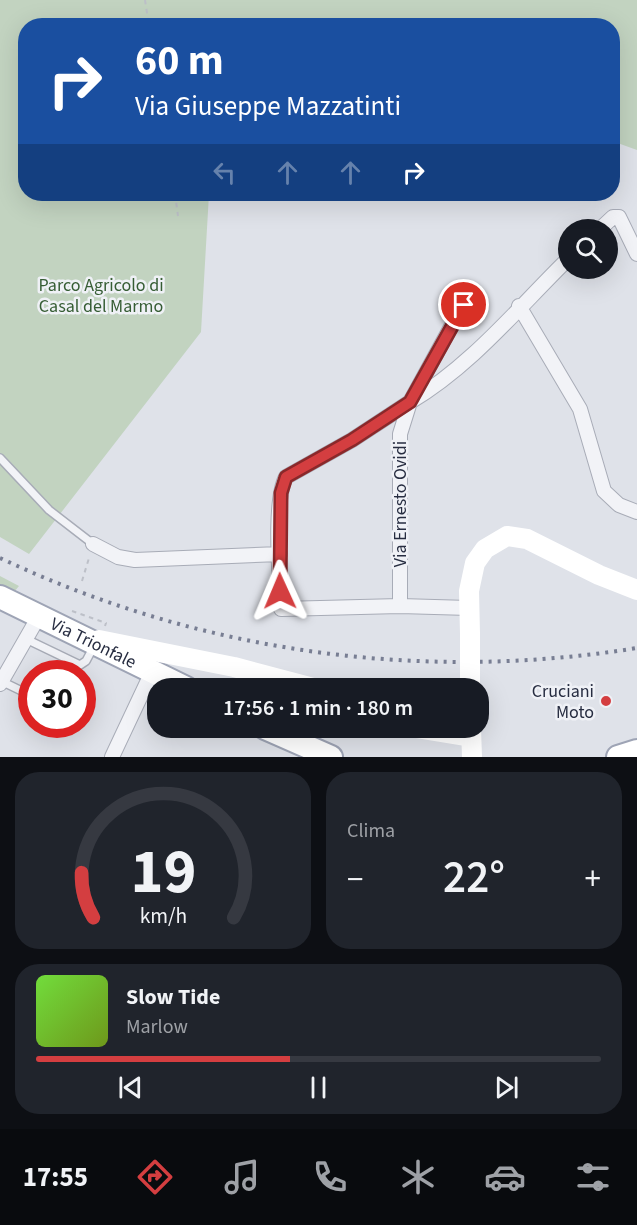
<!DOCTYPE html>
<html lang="it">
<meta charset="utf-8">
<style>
body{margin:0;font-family:"Source Sans 3",sans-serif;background:#20242c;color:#f1f3f6;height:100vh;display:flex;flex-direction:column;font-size:22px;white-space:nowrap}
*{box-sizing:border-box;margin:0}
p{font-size:20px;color:#9ea1a6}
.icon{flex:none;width:33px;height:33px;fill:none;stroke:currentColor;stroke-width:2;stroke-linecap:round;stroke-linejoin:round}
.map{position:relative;height:757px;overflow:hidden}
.details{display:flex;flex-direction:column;gap:15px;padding:15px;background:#0d0f14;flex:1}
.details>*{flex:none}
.banner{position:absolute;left:18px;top:18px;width:602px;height:183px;border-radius:24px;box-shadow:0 6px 24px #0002;background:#1a4fa0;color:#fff;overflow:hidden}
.fabs{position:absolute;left:558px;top:219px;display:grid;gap:12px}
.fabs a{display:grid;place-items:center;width:60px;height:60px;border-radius:50%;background:#171b24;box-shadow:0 6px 24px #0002;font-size:30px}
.speed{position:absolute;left:18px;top:660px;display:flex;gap:12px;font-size:30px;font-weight:700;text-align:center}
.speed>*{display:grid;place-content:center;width:78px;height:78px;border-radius:50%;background:#171b24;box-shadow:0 6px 24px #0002;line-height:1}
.speed .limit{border:9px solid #d22;background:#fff;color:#111}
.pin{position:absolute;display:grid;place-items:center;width:51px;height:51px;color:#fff;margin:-26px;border:3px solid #fff;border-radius:50%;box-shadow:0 2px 6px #0007}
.me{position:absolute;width:66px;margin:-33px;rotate:359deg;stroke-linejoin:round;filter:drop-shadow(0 0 4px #0008)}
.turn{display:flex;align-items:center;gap:21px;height:126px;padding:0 18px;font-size:27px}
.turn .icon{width:78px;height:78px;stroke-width:2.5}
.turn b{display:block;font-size:42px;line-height:51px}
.lanes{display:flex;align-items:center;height:57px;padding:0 18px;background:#0003;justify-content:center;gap:30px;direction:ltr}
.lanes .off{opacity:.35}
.big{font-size:45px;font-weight:600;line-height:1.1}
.details .widget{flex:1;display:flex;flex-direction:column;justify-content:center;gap:9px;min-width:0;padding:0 21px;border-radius:24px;background:#20242c}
.details .dial{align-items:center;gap:0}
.dial svg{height:156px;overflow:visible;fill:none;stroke:#363941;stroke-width:7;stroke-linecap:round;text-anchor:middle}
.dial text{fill:#f1f3f6;stroke:none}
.song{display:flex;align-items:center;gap:18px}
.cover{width:72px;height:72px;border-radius:9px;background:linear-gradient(135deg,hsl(100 70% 55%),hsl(80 70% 35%))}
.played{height:6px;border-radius:3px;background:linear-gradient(90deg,#d43e40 45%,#363941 45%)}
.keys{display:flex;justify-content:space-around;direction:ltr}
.heat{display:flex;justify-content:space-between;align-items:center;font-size:33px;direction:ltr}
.details .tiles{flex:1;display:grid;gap:15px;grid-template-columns:1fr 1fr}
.widget:last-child{grid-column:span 2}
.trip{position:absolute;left:147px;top:678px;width:342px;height:60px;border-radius:24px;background:#171b24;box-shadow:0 6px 24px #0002;font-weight:600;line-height:60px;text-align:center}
.menu{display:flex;height:96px;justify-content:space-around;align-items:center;background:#090b0e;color:#9ea1a6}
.menu .icon{width:42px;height:42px}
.menu .active{color:#d43e40}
.menu b{font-size:27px;color:#f1f3f6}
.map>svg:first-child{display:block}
.green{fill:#c2d3c0}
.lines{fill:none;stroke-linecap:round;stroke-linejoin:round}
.lane-casing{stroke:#a8acb7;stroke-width:10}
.street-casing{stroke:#a8acb7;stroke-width:16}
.primary-casing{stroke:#9ea4b5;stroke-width:26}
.path{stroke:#bdc0c8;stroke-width:2;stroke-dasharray:4.5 4.5;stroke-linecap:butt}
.lane{stroke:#f2f3f7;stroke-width:7}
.street{stroke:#f2f3f7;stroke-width:14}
.secondary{stroke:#fff;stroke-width:20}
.primary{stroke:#fff;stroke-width:22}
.rail{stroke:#787e93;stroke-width:4;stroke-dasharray:3 6;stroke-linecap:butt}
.secondary-bridge{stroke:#fff;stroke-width:20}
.route-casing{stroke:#8a282a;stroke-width:15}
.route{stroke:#d43e40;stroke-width:10}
.poi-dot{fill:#d43e40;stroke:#eff1f6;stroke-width:2}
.labels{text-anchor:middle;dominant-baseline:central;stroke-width:5;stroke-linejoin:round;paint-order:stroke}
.park-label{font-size:18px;fill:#365d34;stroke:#eff1f6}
.street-label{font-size:18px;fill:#272d41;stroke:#eff1f6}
.poi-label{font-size:18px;fill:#272d41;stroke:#eff1f6;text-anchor:end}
</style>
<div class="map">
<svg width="637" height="757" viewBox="0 0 637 757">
<rect width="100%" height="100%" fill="#dfe2e9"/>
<!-- green -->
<path class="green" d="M0,0H637V150L612,141V26H26V194H209L201,332L29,554L0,537Z
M0,576L19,586L14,592L0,586Z"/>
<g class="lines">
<!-- lane casing -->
<g class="lane-casing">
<path id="lane" d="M0,458L49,510L93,544
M26,639L80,665L86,661L94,646
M1,681L32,696"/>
</g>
<!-- street casing -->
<g class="street-casing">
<path id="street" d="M599,230L613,217H619L637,254
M463,305L410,402L352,440L286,477C273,501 280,579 281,609L400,606L469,608
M519,306L580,409L604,491L619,505L637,512
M93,544L118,557L135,560L280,554
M400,606V434L410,402C471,366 518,308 568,259
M0,684L39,616
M112,757L152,672"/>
</g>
<!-- primary casing -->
<g class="primary-casing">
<g id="primary">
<path id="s1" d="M0,597L186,688"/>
<path d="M265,728L331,757"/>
<path d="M618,757L637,751"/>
</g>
</g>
<!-- path -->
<path class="path" d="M145,0L149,26
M175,194L178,216
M82,581L89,558
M72,611L106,623L105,626"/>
<!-- lane -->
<use href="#lane" class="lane"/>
<!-- street -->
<use href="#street" class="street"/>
<!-- secondary -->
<path class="secondary" d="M470,634L469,591L475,563L485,549L507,536L527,539L599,575L637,590
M99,640L234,667L313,688
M416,728L471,737
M471,728L472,757"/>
<!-- primary -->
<use href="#primary" class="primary"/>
<!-- rail -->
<path class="rail" d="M0,558C200,652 419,683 637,648"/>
<!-- secondary-bridge -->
<path class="secondary-bridge" d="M470,634V688"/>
</g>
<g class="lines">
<!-- route casing -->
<g class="route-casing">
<path id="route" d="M280,591L281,493L286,477L352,440L410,402L464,305"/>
</g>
<!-- route -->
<use href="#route" class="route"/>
</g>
<!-- markers -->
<circle class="poi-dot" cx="606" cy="701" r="6"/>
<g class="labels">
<!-- park labels -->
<g class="park-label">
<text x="101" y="285">Parco Agricolo di<tspan x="101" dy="21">Casal del Marmo</tspan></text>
</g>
<!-- street labels -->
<g class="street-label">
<text transform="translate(400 504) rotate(-90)">Via Ernesto Ovidi</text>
<text stroke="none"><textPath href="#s1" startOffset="104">Via Trionfale</textPath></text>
</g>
<!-- poi labels -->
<g class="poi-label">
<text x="594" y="691">Cruciani<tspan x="594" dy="21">Moto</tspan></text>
</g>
</g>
</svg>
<div class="fabs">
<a><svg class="icon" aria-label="search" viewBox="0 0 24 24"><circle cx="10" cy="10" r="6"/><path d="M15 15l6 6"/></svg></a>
</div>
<div class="speed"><div class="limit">30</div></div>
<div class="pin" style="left:464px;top:305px;background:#d93025"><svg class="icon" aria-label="arrive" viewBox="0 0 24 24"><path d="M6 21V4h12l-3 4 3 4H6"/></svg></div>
<svg class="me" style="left:280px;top:591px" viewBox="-20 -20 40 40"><path d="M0-17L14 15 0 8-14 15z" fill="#d43e40" stroke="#fff" stroke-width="4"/></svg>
<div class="trip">17:56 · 1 min · 180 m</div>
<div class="banner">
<div class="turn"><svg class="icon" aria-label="right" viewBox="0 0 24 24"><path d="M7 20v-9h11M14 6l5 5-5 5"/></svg><div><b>60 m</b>Via Giuseppe Mazzatinti</div></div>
<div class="lanes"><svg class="icon off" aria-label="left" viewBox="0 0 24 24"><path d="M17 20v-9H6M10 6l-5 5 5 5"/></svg><svg class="icon off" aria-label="ahead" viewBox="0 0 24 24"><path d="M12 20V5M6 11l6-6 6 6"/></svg><svg class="icon off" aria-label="ahead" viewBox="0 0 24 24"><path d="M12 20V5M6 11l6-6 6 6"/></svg><svg class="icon" aria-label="right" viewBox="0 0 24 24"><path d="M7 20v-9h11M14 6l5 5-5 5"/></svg></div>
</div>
</div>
<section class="details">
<div class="tiles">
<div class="widget dial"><svg viewBox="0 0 100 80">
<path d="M14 69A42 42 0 1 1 86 69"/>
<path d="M14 69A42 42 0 0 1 8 46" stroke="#d43e40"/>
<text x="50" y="56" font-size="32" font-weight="700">19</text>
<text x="50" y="72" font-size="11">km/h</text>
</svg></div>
<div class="widget"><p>Clima</p>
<div class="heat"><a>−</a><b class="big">22°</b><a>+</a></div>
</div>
<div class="widget">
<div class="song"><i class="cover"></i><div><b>Slow Tide</b><p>Marlow</p></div></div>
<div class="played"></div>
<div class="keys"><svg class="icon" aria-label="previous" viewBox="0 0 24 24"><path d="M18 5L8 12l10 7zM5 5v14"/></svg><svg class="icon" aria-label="pause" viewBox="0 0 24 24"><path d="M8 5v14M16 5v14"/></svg><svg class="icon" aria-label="next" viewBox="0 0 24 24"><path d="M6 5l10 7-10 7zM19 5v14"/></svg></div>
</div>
</div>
</section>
<nav class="menu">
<b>17:55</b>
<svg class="icon active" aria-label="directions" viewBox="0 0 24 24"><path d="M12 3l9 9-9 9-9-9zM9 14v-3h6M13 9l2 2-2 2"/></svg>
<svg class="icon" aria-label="music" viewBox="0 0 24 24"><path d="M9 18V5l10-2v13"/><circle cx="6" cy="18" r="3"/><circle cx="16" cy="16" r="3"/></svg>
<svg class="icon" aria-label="phone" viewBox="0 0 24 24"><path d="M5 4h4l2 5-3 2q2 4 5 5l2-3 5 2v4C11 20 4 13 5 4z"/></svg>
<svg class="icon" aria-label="climate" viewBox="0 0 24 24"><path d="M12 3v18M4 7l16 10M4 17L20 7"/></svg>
<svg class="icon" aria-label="car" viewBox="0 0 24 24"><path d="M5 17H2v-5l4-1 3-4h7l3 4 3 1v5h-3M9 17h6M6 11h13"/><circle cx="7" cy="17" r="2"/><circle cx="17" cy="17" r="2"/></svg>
<svg class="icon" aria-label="filters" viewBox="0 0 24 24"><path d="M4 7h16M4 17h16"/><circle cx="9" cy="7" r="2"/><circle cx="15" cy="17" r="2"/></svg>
</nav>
